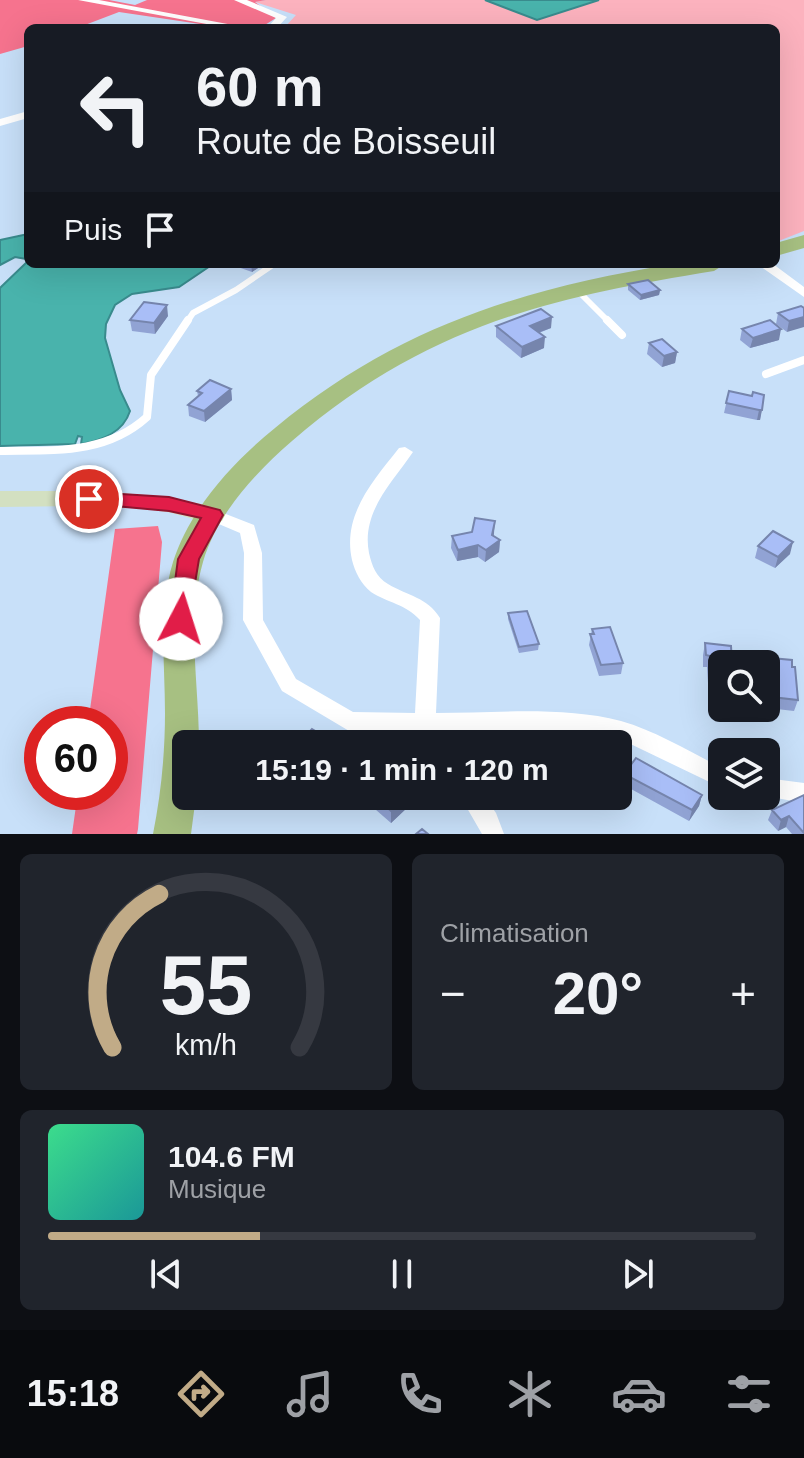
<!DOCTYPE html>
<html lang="fr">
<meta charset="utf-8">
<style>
body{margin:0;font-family:Helvetica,sans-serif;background:#20242c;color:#f1f3f6;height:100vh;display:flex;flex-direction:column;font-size:30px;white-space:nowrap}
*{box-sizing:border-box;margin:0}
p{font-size:26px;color:#9ea1a6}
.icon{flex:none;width:44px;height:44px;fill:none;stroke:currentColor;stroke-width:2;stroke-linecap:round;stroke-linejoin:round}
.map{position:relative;height:834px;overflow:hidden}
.sheet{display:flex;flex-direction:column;gap:20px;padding:20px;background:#0d0f14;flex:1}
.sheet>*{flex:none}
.hud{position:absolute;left:24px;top:24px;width:756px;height:244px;border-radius:12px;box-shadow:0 8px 32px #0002;background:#171b24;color:#f1f3f6;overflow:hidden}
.tools{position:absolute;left:708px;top:650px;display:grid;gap:16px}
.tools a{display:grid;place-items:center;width:72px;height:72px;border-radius:12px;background:#171b24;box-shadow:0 8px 32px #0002;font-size:40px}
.speed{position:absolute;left:24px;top:706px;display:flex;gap:16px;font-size:40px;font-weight:700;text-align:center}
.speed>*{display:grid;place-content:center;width:104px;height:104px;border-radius:50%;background:#171b24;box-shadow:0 8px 32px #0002;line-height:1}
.speed .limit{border:12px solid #d22;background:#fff;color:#111}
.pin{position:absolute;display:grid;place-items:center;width:68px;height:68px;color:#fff;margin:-34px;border:4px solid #fff;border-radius:50%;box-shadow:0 2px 8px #0007}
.me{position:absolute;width:88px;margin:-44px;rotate:5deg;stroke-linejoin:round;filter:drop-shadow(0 0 6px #0008)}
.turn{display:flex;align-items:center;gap:28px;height:168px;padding:0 40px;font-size:36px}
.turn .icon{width:104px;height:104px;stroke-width:2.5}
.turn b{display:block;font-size:56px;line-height:68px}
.then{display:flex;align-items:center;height:76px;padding:0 40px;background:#0003;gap:16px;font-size:30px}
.big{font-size:60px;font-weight:700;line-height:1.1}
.sheet .widget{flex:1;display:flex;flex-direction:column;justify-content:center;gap:12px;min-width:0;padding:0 28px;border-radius:12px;background:#20242c}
.sheet .dial{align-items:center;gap:0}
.dial svg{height:208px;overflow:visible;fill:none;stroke:#363941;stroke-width:7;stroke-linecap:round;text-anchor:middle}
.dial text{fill:#f1f3f6;stroke:none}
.song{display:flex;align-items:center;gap:24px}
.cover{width:96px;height:96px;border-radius:12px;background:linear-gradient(135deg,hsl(150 70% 55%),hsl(180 70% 35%))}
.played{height:8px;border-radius:4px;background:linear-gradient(90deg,#c1ab87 30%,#363941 30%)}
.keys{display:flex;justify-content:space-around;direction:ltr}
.heat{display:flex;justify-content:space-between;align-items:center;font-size:44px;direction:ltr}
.sheet .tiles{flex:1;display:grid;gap:20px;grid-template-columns:1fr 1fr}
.widget:last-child{grid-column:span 2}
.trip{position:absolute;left:172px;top:730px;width:460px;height:80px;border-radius:12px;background:#171b24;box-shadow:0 8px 32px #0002;font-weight:700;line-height:80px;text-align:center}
.dock{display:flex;height:128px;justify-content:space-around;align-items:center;background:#090b0e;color:#9ea1a6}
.dock .icon{width:56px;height:56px}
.dock .current{color:#c1ab87}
.dock b{font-size:36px;color:#f1f3f6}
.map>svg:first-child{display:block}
.green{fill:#fcb2be}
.forest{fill:#f6738e}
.water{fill:#49b3ac;stroke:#398b8d;stroke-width:2}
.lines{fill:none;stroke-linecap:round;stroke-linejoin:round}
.lane-far1{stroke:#fff;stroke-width:6}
.lane{stroke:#fff;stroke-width:8}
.street{fill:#fff;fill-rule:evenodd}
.secondary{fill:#d3e0c1;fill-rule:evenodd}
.primary{fill:#a7c082;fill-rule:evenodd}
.wall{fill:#91a3d4}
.shaded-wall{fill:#7685ad}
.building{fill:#a9bef7;stroke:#7685ad;stroke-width:2}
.route{fill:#e11d48;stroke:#92132f;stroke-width:2}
</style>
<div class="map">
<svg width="804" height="834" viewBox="0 0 804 834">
<rect width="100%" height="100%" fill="#c8e0f9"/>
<!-- green -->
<path class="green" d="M266,0H804V231L776,242V28H284L296,15L255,2Z"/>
<!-- forest -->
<path class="forest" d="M0,0H109L135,5L147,0H266L255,2L276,18L260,28H227L119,12L77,28H28V46L0,54Z
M158,526L162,542L138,829L137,834H72L78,792H110V724H88L115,529Z"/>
<!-- water -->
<path class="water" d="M485,0H599L537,20Z
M28,234V264H213L179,287L132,294L115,305L106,324L105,338L120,390L130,411C123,433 102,440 81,444L82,437L78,436L75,444L0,446V288L27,262L26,259L15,257L0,265V240Z"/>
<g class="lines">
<!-- lane-far1 -->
<path class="lane-far1" d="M577,290L609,322
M187,322L193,313L236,290L274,264"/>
<!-- lane -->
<path class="lane" d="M607,320L622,335
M766,374L804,360
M0,451C53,450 105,455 147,417L151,375L188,320"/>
<!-- street -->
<path class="street" d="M78,0H99L249,28H228Z
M234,0H247L287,17L277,28H267L276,18Z
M28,111V118L0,126V119Z
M757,264H773L804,287V297Z
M405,447L413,452C392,483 361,512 369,553C372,566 376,577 388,584C408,596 427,597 440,618L436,713C496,713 562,706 621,721C656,731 690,752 722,768V788L618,738L582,731L383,730L397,738L400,744H371L282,691L243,620L244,553L240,533L207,519L204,515L207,511L213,509L254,525L262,553L263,620L296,679L353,712L415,713L420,620C406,604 388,603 371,592C361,584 355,572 352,560C342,515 373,481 399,448Z
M766,778L804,783V803L765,796Z
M460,796H484L496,813L504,834H482Z"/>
<!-- secondary -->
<path class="secondary" d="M0,491C75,491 148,489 222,509L225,515L222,521C204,526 185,515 167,512C112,503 55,507 0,507Z"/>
<!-- primary -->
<path class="primary" d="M804,235V248L776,256V243Z
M673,264H725L714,271C546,298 425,327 292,441C255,473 217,514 203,562C186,620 199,684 199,744H186V796H196L191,834H153C161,794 165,754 165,713C165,663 158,611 173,562C190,509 232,463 275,428C396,328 520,289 673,264Z"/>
</g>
<!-- wall -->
<path class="wall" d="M235,264H264L252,272L235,266Z
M628,284L660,290L659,295L640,300L628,290Z
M801,306L787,332L776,324L778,313Z
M168,316L155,334L132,331L130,320Z
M496,326L551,328L539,333L544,348L521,358L496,337Z
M742,329L779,340L750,348L740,340Z
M649,343L677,352L675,363L662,367L647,354Z
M231,389L232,400L205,422L189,416L188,405L198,396L197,391Z
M729,391L752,396L764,395L760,420H757L724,413Z
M494,533V536L500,540L499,552L485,562L478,557L457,561L451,548L452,536Z
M758,546L790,554L775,568L755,558Z
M508,613L539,644L538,650L519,653L508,619Z
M592,629L623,663L621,674L599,676L589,645Z
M705,643L722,664V685L708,683L707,667H703V655Z
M771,658L798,700L794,711L768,708V669Z
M624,774L702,795L699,806L689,821L622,784Z
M804,795V834H792L786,827L778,831L768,820L772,810Z
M360,796H409V806L391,823Z"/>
<!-- shaded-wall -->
<path class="shaded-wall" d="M251,264H264L252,272Z
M660,290L659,295L640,300L641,295Z
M167,305L168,316L155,334L154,323Z
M552,317L551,328L529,336L530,326Z
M804,317V327L787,332L789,321Z
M781,329L779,340L750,348L753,338Z
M545,337L544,348L521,358L522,347Z
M677,352L675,363L662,367L664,356Z
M231,389L232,400L205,422L204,411Z
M759,410H762L760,420H757Z
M495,521L494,533L491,547L500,540L499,552L485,562L486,550L492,535Z
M793,542L790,554L775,568L778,557Z
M478,545V557L457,561L458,550Z
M702,795L699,806L689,821L692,810Z
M407,796H409V806L391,823V811Z
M789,816L786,827L778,831L781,820Z"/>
<!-- building -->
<path class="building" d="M648,280L660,290L641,295L628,284Z
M144,302L167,305L154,323L130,320Z
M801,306L804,308V317L789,321L778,313Z
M541,309L552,317L530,326L545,337L522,347L496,326Z
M770,320L781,329L753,338L742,329Z
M662,339L677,352L664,356L649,343Z
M210,380L231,389L204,411L188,405L202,393L197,391Z
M729,391L752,396L753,392L764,395L762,410H759L726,403Z
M475,518L495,521L492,535L500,540L486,550L478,545L458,550L452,536L472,532Z
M773,531L793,542L778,557L758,546Z
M527,611L539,644L519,647L508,613Z
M610,627L623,663L601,665L590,634H594L592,629Z
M705,643L731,646L732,664H722V672L711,671L710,656L706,655Z
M771,658L792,660V667H795L798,700L772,697Z
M312,729L337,744H298Z
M525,743H548V744H525Z
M636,758L702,795L692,810L624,774Z
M804,795V833L789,816L781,820L772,810Z
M374,796H407L391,811Z
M422,829L428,834H416Z"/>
<!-- route -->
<path class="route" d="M89,492L169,497L220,510L223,515L199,559L188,625L181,627L173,625L170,619L178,559L201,518L169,511L82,503L79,499L82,494Z"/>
</svg>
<div class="tools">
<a><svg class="icon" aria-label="search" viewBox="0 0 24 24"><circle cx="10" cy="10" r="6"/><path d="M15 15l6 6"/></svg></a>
<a><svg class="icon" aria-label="layers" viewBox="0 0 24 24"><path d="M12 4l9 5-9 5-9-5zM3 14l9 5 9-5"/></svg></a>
</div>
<div class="speed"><div class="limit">60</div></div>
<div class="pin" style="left:89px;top:499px;background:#d93025"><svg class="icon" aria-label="arrive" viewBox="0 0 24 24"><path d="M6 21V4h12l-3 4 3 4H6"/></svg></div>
<svg class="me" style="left:181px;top:619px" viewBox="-20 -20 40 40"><circle r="19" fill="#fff"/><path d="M0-13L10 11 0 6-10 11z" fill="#e11d48"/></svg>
<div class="trip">15:19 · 1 min · 120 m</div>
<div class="hud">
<div class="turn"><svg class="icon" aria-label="left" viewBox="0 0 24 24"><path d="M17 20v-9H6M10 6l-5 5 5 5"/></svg><div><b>60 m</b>Route de Boisseuil</div></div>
<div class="then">Puis<svg class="icon" aria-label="arrive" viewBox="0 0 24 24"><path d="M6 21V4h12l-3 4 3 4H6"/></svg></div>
</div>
</div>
<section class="sheet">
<div class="tiles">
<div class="widget dial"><svg viewBox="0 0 100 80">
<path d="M14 69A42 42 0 1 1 86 69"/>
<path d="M14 69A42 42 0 0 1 32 10" stroke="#c1ab87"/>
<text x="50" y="56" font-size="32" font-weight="700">55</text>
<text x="50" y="72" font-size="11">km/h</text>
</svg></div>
<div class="widget"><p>Climatisation</p>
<div class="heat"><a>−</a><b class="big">20°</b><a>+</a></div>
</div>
<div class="widget">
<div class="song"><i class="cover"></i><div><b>104.6 FM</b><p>Musique</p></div></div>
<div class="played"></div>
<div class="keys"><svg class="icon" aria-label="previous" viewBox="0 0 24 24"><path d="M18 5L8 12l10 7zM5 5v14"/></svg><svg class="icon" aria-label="pause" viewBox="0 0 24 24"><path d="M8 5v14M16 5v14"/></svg><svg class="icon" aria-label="next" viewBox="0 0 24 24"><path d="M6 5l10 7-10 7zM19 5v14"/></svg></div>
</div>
</div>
</section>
<nav class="dock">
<b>15:18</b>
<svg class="icon current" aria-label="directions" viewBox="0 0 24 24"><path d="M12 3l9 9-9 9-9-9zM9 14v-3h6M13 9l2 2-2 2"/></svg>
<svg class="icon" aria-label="music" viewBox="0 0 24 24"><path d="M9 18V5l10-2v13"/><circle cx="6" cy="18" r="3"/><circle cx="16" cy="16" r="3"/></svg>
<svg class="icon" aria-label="phone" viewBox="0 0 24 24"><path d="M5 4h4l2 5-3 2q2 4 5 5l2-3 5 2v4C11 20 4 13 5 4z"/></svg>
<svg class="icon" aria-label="climate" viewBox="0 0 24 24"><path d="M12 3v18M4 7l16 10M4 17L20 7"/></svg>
<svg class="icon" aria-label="car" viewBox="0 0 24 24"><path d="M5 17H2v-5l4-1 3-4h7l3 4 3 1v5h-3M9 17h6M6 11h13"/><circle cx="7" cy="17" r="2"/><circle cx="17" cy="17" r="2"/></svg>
<svg class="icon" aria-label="filters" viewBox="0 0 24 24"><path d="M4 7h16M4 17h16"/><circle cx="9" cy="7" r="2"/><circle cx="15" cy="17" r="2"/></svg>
</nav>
